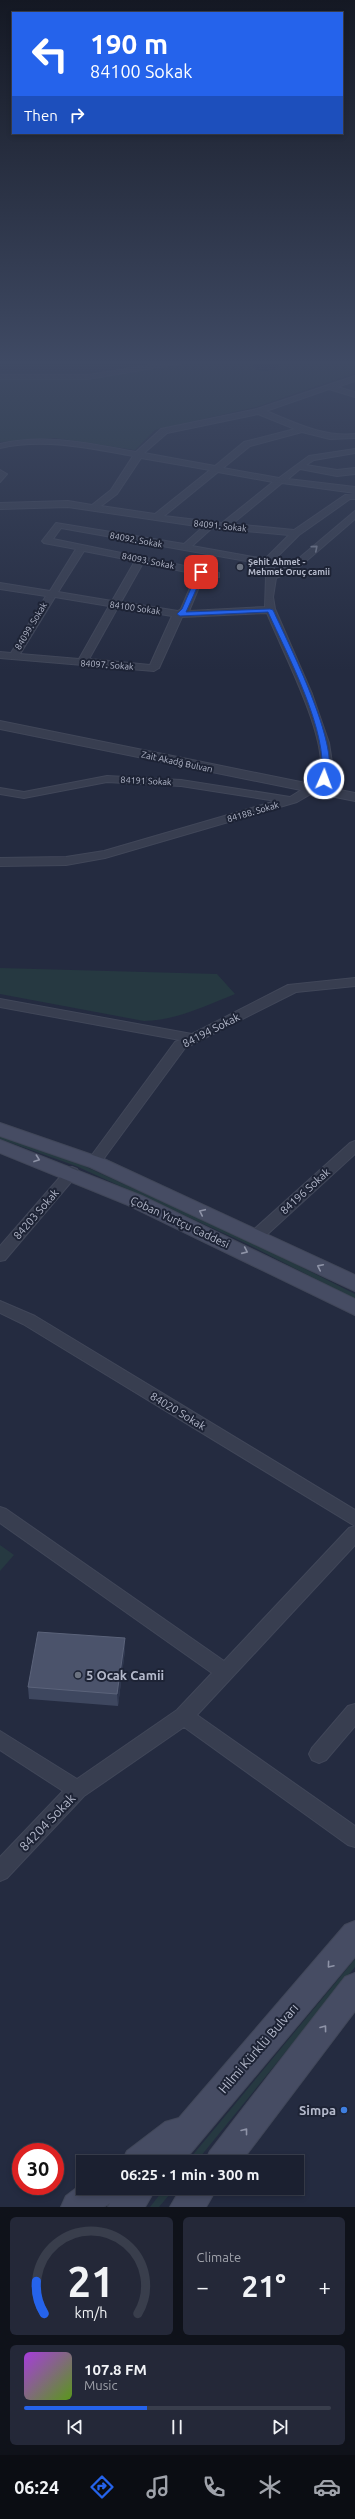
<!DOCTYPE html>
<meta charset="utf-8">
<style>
body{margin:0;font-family:Ubuntu,sans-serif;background:#242838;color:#f1f3f6;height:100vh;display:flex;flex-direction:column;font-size:15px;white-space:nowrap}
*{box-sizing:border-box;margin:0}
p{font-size:13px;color:#a0a3ab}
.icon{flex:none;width:22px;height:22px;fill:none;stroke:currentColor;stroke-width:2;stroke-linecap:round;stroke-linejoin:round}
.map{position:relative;height:2207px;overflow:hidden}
.details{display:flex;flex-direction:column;gap:10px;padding:10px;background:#0f121a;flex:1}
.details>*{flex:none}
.guide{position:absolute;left:12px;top:12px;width:331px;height:122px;border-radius:0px;box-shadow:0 2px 6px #0003,0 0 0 1px #393e4c;background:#2563eb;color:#fff;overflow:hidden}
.speed{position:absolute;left:12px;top:2143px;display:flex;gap:8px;font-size:20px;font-weight:700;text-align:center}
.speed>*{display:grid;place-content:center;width:52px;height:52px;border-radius:50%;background:#1b2030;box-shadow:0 2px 6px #0003,0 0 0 1px #393e4c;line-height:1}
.speed .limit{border:6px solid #d22;background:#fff;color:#111}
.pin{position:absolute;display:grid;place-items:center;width:34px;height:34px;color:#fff;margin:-17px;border-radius:8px;box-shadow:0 2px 6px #0006}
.me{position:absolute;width:44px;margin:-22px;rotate:2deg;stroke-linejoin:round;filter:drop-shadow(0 0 3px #0008)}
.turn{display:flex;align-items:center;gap:14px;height:84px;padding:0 12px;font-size:18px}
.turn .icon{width:52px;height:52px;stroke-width:2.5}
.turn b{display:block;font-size:28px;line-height:34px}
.then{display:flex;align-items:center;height:38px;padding:0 12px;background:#0003;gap:8px;font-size:15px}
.big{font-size:30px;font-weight:700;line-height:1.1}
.details .card{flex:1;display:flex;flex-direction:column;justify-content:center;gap:6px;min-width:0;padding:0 14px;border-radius:6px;background:#242838}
.details .dial{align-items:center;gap:0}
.dial svg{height:104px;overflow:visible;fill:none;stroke:#393e4c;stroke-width:7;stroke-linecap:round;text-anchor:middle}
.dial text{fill:#f1f3f6;stroke:none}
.song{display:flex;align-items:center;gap:12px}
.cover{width:48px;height:48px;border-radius:6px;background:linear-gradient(135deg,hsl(280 70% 55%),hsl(90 70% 35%))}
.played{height:4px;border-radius:2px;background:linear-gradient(90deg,#2563eb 40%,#393e4c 40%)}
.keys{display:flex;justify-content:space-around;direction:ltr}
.heat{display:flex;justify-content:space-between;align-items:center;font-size:22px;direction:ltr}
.details .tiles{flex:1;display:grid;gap:10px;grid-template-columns:1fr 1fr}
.card:last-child{grid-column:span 2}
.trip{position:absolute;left:76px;top:2155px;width:228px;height:40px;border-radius:0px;background:#1b2030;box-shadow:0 2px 6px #0003,0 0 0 1px #393e4c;font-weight:700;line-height:40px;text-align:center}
.tab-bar{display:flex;height:64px;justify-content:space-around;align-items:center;background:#0b0d13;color:#a0a3ab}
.tab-bar .icon{width:28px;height:28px}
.tab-bar .current{color:#2563eb}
.tab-bar b{font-size:18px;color:#f1f3f6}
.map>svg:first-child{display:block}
.green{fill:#263941}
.water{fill:#16203f}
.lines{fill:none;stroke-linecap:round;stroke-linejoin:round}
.minor-casing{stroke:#414759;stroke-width:2}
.tertiary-casing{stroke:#414759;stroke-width:2}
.secondary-casing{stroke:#414759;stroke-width:2}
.minor{fill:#383e50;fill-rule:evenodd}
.tertiary{fill:#383e50;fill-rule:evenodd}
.secondary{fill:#464c63;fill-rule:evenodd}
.wall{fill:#3e475f}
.shaded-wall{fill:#2e364e}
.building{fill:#4b536b;stroke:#5b637a}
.oneway{stroke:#7c8294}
.oneway2{stroke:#8e93a7}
.route{fill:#2563eb;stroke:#184099}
.worship-dot{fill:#6b7280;stroke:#1d2335;stroke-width:1.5}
.shop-dot{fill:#3f7fe0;stroke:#1d2335;stroke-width:1.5}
.labels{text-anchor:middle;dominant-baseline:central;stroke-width:4;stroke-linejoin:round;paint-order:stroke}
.far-street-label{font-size:9px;fill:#b4b9cb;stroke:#1d2335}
.far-poi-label{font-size:9px;font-weight:bold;fill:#b4b9cb;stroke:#1d2335;text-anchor:start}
.street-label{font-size:11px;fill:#b4b9cb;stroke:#1d2335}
.near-poi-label{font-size:13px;font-weight:bold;fill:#b4b9cb;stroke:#1d2335;text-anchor:start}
.near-street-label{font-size:13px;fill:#b4b9cb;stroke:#1d2335}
</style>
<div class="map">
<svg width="355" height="2207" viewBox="0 0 355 2207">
<rect width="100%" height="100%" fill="#242b40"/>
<!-- green -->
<path class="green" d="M189,362H355V373L256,407L155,430L135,450L55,438L0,442V376C64,377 126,373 189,362Z
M0,968L217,974L235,994C205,1006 177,1020 144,1021L0,994Z
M0,1135L82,1165L248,1240L355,1294V1299L243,1242L76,1166L0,1139Z
M0,1545L14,1555L0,1571Z
M355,1959V1967L196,2162H187Z
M165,2188H175L159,2207H150Z"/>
<!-- water -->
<path class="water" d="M261,362H297L279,364L277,369C267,371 259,373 251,366Z"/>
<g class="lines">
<!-- minor casing -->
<g class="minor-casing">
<path id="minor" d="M170,362H188L88,379H0V375H88Z
M355,376V381L337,387L355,392V397L329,389L266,411C296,423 322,437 355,434V438L330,439L302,432L250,446L223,468L279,478L309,456L355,449V453L314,460L306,465L337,470L355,468V474L337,476L300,469L288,479L355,487V493L282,483L232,524L294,530L345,495L355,493V499H350L299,535L272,562L275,572L291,565L355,511V519L297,569L276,578L273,597L275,609L312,694L329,743L332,763L331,778L323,787L297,802L105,858L66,865L0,866V858L66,857L104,851L276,801L181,786L107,782L24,798L0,794V788L24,792L107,776L181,780L290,797L319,779C332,743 281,649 267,613L182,617L159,668L154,671L0,658V652L11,653L46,596L0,589V583L50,591L76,549L44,543L42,541L56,523L184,544L203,527L68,507L0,509V503L68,501L92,505L111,490L133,456C89,448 45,438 0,448V444C45,433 91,444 136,452L161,429L257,409ZM258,414L295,429L244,442L215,466L144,453L167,433ZM141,458L210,470L155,514L101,506L117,494ZM218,472L273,482L222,523L164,516ZM61,528L263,564L266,577L265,607L189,611L204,575L219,577V573L53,539ZM212,528L289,535L265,559L192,546ZM84,551L135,561L112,601L58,592ZM143,563L196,574L181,609L178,611L121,602ZM55,597L109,606L79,659L20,654ZM118,607L172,616L150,665L89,659Z
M0,470L7,474L0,482Z
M355,978V986L296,992L185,1048L99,1165H89L87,1162L89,1159L175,1042L180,1040L0,1007V999L192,1034L288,985Z
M355,1141V1154L260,1241H250L247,1237L250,1233L350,1143Z
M72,1167L77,1169L79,1172L77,1175L5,1260L0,1261V1246L67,1169Z
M0,1301L35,1316L355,1510V1526L23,1324L0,1313Z
M0,1507L6,1509L224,1661L349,1528L355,1526V1545L197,1715L355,1826V1847L348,1845L184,1727L84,1796L7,1878L0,1881V1857L63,1791L0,1750V1731L77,1779L177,1710L212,1673L0,1523Z
M355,1704V1726L326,1760L319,1763L312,1760L309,1754L312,1748L348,1706Z"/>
</g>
<!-- tertiary casing -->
<g class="tertiary-casing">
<path id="tertiary" d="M0,721L355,793V801L0,729Z"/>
</g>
<!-- secondary casing -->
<g class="secondary-casing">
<path id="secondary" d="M0,1123L104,1159L355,1275V1291L90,1167L0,1136Z
M0,1140L142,1196L355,1299V1315L128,1205L0,1153Z
M355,1921V1957L183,2162H122L127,2151L165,2122L179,2118L345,1925Z
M355,1973V2011L241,2162H205L210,2151L345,1977Z
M83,2183V2188H156L145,2207H108L110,2203L104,2207H61L66,2196Z
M181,2188H217L206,2207H170Z"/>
</g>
<!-- minor -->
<use href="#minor" class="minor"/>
<!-- tertiary -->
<use href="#tertiary" class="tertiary"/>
<!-- secondary -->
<use href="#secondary" class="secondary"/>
</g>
<!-- wall -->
<path class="wall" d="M125,1650L118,1706L29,1699L28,1687Z"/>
<!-- shaded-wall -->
<path class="shaded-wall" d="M125,1638V1650L118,1706L117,1694Z"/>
<!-- building -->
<path class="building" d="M38,1632L125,1638L117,1694L28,1687Z"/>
<!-- one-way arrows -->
<defs><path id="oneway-chevron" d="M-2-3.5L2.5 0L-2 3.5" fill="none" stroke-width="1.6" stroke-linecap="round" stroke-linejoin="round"/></defs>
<use class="oneway" href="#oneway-chevron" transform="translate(315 548) rotate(-41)"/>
<g class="oneway2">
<use href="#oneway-chevron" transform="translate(37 1159) rotate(20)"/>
<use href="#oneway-chevron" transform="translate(202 1212) rotate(-155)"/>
<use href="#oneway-chevron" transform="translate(245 1251) rotate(24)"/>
<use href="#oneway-chevron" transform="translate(320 1267) rotate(-154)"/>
<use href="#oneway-chevron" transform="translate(330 1965) rotate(130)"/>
<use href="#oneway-chevron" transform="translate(324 2028) rotate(-53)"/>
<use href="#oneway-chevron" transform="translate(245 2131) rotate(-52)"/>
</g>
<!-- sky -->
<linearGradient id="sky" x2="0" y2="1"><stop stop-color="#141823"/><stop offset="0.54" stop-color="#3f4a64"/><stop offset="1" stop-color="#3f4a64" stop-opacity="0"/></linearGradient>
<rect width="355" height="671" fill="url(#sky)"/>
<!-- route -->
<path class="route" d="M201,570L204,572L186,612L270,609L273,610C288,643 342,748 327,780L321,779C330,734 287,654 268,612L180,616L177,614L182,609L198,572Z"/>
<!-- markers -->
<g class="worship-dot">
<circle cx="240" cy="567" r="4"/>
<circle cx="78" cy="1675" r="4"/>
</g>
<circle class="shop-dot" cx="344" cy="2110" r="4"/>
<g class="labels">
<!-- far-street labels -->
<g class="far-street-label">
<text transform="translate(220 526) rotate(6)">84091. Sokak</text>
<text transform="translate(136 540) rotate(10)">84092. Sokak</text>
<text transform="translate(148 561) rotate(11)">84093. Sokak</text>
<text transform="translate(135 608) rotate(8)">84100 Sokak</text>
<text transform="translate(31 626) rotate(-59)">84099. Sokak</text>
<text transform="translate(107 665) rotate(4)">84097. Sokak</text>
<text transform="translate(177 762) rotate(12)">Zait Akadğ Bulvarı</text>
<text transform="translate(146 781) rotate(3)">84191 Sokak</text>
<text transform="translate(253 812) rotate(-16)">84188. Sokak</text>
</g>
<!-- far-poi labels -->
<g class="far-poi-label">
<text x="248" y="562">Şehit Ahmet -<tspan x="248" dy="10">Mehmet Oruç camii</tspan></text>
</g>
<!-- street labels -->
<g class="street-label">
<text transform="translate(211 1030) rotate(-27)">84194 Sokak</text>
<text transform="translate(305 1191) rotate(-42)">84196 Sokak</text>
<text transform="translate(36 1214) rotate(-49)">84203 Sokak</text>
<text transform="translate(180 1222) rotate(25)">Çoban Yurtçu Caddesi</text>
<text transform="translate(178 1411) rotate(31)">84020 Sokak</text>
</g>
<!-- near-poi labels -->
<g class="near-poi-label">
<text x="86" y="1675">5 Ocak Camii</text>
<text x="336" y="2110" text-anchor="end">Simpa</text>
</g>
<!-- near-street labels -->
<g class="near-street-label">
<text transform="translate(47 1822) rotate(-46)">84204 Sokak</text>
<text transform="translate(258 2048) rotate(-49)">Hilmi Kürklü Bulvarı</text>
</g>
</g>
</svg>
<div class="speed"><div class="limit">30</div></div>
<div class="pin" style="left:201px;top:572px;background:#d93025"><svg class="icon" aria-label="arrive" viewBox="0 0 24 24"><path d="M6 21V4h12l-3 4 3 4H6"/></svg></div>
<svg class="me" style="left:324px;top:779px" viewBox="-20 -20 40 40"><circle r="17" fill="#2563eb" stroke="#fff" stroke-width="3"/><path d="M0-11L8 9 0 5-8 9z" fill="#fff"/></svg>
<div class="trip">06:25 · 1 min · 300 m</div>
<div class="guide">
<div class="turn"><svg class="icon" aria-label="left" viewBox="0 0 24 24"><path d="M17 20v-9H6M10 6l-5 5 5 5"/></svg><div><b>190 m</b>84100 Sokak</div></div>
<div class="then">Then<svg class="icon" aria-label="right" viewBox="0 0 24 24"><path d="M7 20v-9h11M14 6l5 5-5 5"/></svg></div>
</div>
</div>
<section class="details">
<div class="tiles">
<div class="card dial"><svg viewBox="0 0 100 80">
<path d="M14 69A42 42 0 1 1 86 69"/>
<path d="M14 69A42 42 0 0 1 8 44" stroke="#2563eb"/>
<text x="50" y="56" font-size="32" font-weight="700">21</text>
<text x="50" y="72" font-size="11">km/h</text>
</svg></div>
<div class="card"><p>Climate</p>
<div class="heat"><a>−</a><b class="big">21°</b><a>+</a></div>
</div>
<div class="card">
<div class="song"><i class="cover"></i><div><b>107.8 FM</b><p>Music</p></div></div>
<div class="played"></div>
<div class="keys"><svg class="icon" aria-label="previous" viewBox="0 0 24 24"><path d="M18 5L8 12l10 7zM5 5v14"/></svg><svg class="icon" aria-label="pause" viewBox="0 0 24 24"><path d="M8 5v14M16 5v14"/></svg><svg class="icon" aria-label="next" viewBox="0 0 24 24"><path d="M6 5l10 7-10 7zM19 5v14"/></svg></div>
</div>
</div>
</section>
<nav class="tab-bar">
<b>06:24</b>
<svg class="icon current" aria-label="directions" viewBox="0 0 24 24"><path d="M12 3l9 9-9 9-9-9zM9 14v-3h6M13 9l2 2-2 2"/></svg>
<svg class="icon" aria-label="music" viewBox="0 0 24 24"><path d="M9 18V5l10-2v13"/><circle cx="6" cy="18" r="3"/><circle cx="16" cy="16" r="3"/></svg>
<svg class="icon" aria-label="phone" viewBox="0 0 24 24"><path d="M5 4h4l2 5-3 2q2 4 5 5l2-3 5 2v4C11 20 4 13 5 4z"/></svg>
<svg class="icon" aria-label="climate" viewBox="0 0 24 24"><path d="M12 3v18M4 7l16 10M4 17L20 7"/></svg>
<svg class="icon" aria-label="car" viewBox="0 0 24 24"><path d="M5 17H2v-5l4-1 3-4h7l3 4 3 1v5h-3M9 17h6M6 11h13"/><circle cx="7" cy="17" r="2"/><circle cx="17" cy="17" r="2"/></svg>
</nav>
